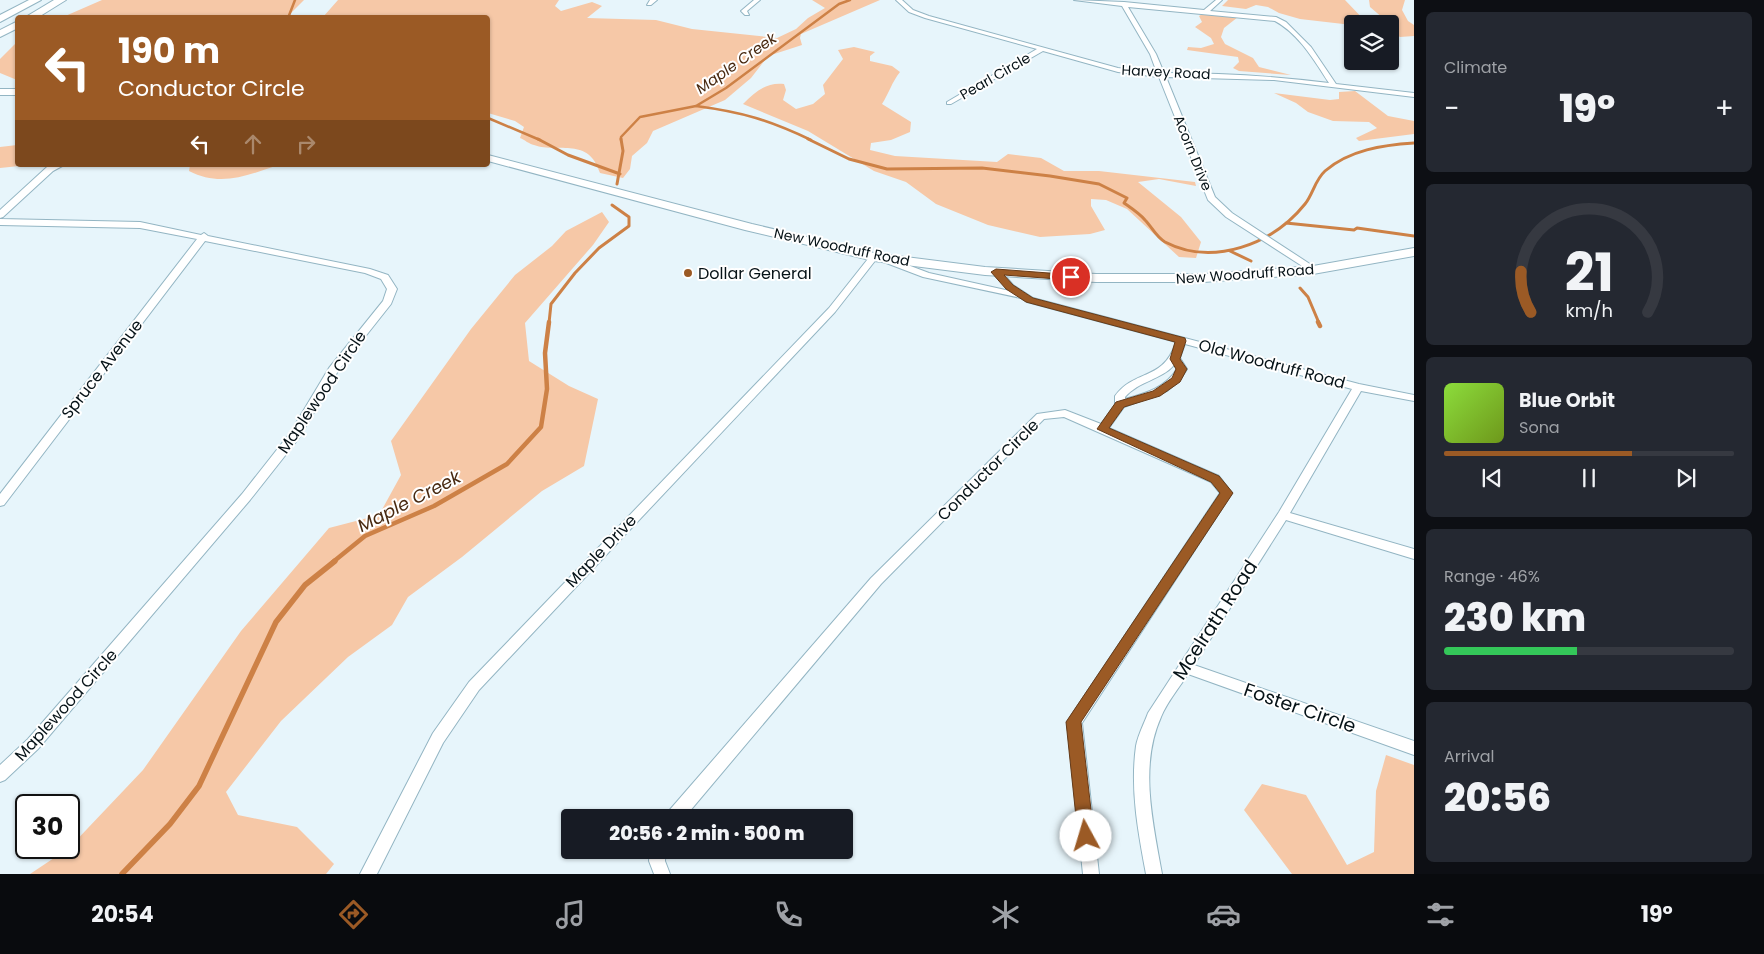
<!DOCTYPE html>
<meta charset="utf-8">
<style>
body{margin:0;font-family:Poppins,sans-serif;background:#242831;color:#f1f3f6;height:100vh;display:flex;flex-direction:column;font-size:19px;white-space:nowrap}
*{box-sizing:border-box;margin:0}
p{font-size:16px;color:#9ea1a6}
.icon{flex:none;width:28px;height:28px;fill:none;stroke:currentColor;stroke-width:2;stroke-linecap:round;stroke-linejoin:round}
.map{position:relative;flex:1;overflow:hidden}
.panel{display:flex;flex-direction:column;gap:12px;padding:12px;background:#0d0f14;width:350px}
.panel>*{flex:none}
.guide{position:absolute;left:15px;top:15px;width:475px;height:152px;border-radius:5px;box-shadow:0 1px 4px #0004;background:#9b5a25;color:#fff;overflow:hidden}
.buttons{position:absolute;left:1344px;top:15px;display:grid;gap:10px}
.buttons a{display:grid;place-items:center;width:55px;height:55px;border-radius:5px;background:#171b24;box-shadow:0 1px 4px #0004;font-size:25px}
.speed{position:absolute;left:15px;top:794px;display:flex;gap:10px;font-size:25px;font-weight:700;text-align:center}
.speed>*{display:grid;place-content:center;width:65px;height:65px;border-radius:50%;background:#171b24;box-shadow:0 1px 4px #0004;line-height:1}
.speed .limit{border:2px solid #111;border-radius:8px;background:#fff;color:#111}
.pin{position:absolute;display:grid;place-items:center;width:42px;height:42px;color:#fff;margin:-21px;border:2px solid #fff;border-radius:50%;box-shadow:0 1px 5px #0007}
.me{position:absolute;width:55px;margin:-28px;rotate:354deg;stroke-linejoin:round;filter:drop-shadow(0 0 4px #0008)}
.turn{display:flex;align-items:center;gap:18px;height:105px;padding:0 20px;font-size:22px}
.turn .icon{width:65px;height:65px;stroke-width:2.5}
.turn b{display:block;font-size:35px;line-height:42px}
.lanes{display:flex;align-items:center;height:48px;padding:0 20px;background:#0003;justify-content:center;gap:25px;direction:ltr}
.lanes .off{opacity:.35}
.big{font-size:38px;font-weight:800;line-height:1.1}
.panel .widget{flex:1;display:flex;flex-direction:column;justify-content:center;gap:8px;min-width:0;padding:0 18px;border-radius:8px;background:#242831}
.panel .dial{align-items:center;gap:0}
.dial svg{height:130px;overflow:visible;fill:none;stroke:#363941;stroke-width:7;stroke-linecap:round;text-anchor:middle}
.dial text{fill:#f1f3f6;stroke:none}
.song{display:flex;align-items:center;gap:15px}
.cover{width:60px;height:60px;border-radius:8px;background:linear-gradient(135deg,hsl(90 70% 55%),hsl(80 70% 35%))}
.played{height:5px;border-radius:2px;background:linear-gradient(90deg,#9b5a25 65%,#363941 65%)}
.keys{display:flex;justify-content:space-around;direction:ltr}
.heat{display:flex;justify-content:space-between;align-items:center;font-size:28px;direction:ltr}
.charge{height:8px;border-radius:4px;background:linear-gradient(90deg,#34c759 46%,#363941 0)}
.trip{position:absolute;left:561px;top:809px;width:292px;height:50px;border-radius:5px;background:#171b24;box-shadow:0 1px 4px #0004;font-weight:800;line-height:50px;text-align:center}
.menu{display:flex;height:80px;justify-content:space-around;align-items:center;background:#090b0e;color:#9ea1a6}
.menu .icon{width:35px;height:35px}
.menu .current{color:#9b5a25}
.menu b{font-size:22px;color:#f1f3f6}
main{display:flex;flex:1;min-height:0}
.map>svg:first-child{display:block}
.green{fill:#f6c8a7}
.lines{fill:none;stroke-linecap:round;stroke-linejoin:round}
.stream-far3{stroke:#cd8146;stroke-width:2.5}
.stream-far2{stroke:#cd8146;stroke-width:3}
.stream-far1{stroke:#cd8146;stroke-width:4.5}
.stream{stroke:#cd8146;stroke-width:5.5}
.street-casing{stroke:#93b5c3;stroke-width:2}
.secondary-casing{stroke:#93b5c3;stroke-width:2}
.primary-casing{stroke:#93b5c3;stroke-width:2}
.street{fill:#fff;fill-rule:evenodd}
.secondary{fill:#fff;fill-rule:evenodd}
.primary{fill:#fff;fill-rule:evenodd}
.route{fill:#9b5a25;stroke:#653a18}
.poi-dot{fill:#9b5a25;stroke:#fff;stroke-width:2}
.labels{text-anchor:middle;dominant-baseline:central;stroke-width:4;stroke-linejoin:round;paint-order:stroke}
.far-street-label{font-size:14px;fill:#061217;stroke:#fff}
.far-water-label{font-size:15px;font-style:italic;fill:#482910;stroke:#fff}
.poi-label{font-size:16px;fill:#061217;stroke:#fff;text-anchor:start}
.street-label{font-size:16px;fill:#061217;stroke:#fff}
.water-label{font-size:18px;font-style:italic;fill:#482910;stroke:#fff}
.near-street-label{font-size:19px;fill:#061217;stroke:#fff}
</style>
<main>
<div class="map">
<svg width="1414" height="874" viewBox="0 0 1414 874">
<rect width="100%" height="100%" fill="#e7f5fb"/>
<!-- green -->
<path class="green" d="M102,0H304L287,17H63Z
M338,0H559L555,6L561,11L592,2L602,6L587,18L656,20L692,29L777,38L796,29L808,18L825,8L812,0H880L801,34L800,38L802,45L768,56L751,78L725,100L653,131L647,143L632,156L630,169L623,178L600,173C588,136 560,154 534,145C529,144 525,140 520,138L524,127L515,121L488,113V18L323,17Z
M1228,0H1345L1368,24L1352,25L1300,19L1279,13L1268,7L1256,5L1246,9L1222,6Z
M1369,0H1405L1402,10L1408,21L1414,25V36L1400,37L1392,32L1390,24L1370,7Z
M1204,13L1238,17L1224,28L1221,37L1225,44L1253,58L1259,67L1291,75L1239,71L1233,68L1239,62L1238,57L1187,50L1188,47L1201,48L1214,44L1211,38L1195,27L1202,22L1199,16Z
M17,42V80L0,73V59Z
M854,47L875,52L870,56V61L892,66L900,72C892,82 889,93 882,104L911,122L910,132L891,140L871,143L870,150L895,156L997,162L1008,154L1041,158L1064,171H1099L1195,182L1196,186L1159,179L1138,182L1181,217L1201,242L1196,258L1179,257L1127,209L1106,200L1091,199V206L1105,230L1090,234L1040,237L988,225L936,204L906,182L874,171L808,131L743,104C755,92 766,82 784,84L786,90L783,100L796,109L813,104L825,94L823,85L843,59L838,50Z
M1355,91L1388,116L1414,121V134L1359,141L1356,138L1377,128L1369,122L1333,121L1308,112L1296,103L1274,93L1330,100L1339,99V92Z
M17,145L18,165H29L0,168V147Z
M190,165H278C246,176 220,187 189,171Z
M602,212L609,222L593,245L525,323L529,361L569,386L598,399L584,466L542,491L462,557L408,597L392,625L348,657L281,721L226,792L238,815L297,827L334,864L326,874H30L69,848L143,770L241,631L329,528L379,515L401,475L391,441L471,329L515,275L552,246L566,231Z
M1386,755L1414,765V874H1292L1244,810L1262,784L1306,795L1347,865L1374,852L1376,791Z"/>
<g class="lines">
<!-- stream-far3 -->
<path class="stream-far3" d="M288,18L295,0
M696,106C742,112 769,120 811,140
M488,118L540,140
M621,140V137L640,117L696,106L726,88L839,4L850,0"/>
<!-- stream-far2 -->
<path class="stream-far2" d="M538,139L568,155L620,174
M808,139L849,159L887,169L982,168L1050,176L1099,184L1127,198L1124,203C1131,208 1139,213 1145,220C1152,227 1156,237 1165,242C1213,267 1273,244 1305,204C1313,194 1315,180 1325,171C1349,150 1383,145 1414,143
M617,184L623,151L621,139
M1286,223L1354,230L1357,228L1414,236
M1230,251L1251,261
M1300,288L1308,297L1319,323
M549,323L551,304L575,273L599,248L629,226V217L612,205"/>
<!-- stream-far1 -->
<path class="stream-far1" d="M1318,322L1320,326
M333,562L365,536L434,506L507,464L541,427L547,389L545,353L549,322"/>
<!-- stream -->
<path class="stream" d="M122,874L170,824L199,786L276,622L305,585L335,561"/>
<!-- street casing -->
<g class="street-casing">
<path id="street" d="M650,0H657L651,5H647Z
M754,0H760L747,11L749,15H745L741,11Z
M896,0H902L913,10L929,16L1118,68L1157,73L1150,54L1122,6L1074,0L1124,2L1204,10L1216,0H1222L1210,11L1276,17L1286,22L1311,47L1336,84L1414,93V97L1274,80L1166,77L1215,197L1232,213L1316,268L1318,270L1313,273L1226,217L1208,200L1159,77L1118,72L1043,51L951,104H947V102L1037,49L925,18L909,12ZM1128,7L1275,21C1299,34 1314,60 1329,83C1274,76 1220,73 1164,73L1156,54Z
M53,165H64L53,171L3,217L0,218V210L47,167Z
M0,219L140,222L201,235L204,233L208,236L370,269L388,275L397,289L391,304L338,371L299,438L250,500L38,749L5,780L0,782V765L28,739L242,494L290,433L329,368L383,301L387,289L381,279L365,273L205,241L4,505L0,506V494L197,239L140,228L0,225Z
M874,254L878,257L835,312L479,690L443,743L377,874H360L433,733L469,682L829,308L871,255Z
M884,256L929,273L1010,291L991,271L996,268L999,269L1013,285L1033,298L1359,384L1414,395V401L1361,391L1290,513L1414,549V559L1286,520L1194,665L1414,741V755L1188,674C1179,688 1167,702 1161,717C1139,766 1153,823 1162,874H1146C1138,832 1130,789 1136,746C1138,735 1144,724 1148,713L1279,512L1352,389L1185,344L1180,358L1187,369L1180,380L1167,391L1124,407L1109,428L1219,476L1232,493L1082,723L1099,874H1083L1067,722L1220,493L1211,482L1064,417L1044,419L881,584L684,818H665L667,813L871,578L1037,414L1065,410L1101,424L1115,405V396C1136,368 1163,382 1176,342L1027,302L1021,298L923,277L881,261L880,259ZM1174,365L1177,369C1165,388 1146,393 1125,399V397C1139,381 1161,380 1174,365Z
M650,850H666L665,861L670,874H654L649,861Z"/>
</g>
<!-- secondary casing -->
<g class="secondary-casing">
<path id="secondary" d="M0,89H18V95H0Z
M488,155L752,224L874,253L985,267L1096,274H1204L1313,266L1414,248V256L1313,274L1204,282H1096L985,275L874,261L745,230L488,161Z"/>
</g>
<!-- primary casing -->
<g class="primary-casing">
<path id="primary" d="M29,0H41L0,22V15Z
M54,0H66L37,18H24Z
M18,21V28L0,37V30Z"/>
</g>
<!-- street -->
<use href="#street" class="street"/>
<!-- secondary -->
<use href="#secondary" class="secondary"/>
<!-- primary -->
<use href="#primary" class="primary"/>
</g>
<!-- route -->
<path class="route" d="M996,269L1075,275L1076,277L1071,280L1004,275L1013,285L1033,298L1185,338L1186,341L1180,359L1187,369L1180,382L1160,396L1124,407L1109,428L1219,476L1233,493L1081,722L1094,836L1092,841L1086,844L1080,841L1078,836L1066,722L1220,493L1211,482L1097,429L1116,402L1153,391L1172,378L1176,369L1170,359L1175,342L1026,302L1006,289L991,272Z"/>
<!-- markers -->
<circle class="poi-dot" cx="688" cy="273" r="5"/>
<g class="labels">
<!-- far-street labels -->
<g class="far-street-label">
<text transform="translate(1166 72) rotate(3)">Harvey Road</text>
<text transform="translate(995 76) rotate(-30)">Pearl Circle</text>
<text transform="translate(1193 153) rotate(68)">Acorn Drive</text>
<text transform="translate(842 247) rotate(12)">New Woodruff Road</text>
<text transform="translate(1245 274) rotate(-4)">New Woodruff Road</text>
</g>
<!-- far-water labels -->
<g class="far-water-label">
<text transform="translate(736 63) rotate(-35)">Maple Creek</text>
</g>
<!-- poi labels -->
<g class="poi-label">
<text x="698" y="273">Dollar General</text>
</g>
<!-- street labels -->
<g class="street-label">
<text transform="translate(1272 364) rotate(15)">Old Woodruff Road</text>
<text transform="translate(102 369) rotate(-52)">Spruce Avenue</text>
<text transform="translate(322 392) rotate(-56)">Maplewood Circle</text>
<text transform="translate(988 470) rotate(-45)">Conductor Circle</text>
<text transform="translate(601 551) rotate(-46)">Maple Drive</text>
<text transform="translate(66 705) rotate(-48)">Maplewood Circle</text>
</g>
<!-- water labels -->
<g class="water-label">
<text transform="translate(409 501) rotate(-27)">Maple Creek</text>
</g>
<!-- near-street labels -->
<g class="near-street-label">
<text transform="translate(1215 620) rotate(-57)">Mcelrath Road</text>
<text transform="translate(1300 708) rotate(19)">Foster Circle</text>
</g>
</g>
</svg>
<div class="buttons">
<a><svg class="icon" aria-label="layers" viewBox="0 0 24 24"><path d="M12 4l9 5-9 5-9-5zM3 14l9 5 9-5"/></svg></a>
</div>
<div class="speed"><div class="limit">30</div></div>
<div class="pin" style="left:1071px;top:277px;background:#d93025"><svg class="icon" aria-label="arrive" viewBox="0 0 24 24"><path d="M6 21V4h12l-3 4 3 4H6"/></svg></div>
<svg class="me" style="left:1086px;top:836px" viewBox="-20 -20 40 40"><circle r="19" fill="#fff"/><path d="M0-13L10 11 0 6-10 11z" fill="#9b5a25"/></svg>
<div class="trip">20:56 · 2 min · 500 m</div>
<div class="guide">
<div class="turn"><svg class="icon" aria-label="left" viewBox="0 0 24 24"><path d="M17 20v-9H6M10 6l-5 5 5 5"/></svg><div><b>190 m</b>Conductor Circle</div></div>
<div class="lanes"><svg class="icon" aria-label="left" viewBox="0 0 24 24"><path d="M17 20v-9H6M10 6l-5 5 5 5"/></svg><svg class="icon off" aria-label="ahead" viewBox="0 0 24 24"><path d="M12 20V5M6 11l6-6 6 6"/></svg><svg class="icon off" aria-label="right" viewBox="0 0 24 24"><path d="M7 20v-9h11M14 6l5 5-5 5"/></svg></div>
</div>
</div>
<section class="panel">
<div class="widget"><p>Climate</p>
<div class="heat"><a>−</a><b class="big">19°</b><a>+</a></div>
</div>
<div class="widget dial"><svg viewBox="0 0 100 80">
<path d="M14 69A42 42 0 1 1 86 69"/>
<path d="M14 69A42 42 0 0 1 8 44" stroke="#9b5a25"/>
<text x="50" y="56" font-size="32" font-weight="700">21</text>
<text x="50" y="72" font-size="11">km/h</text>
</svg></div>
<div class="widget">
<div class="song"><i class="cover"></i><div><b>Blue Orbit</b><p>Sona</p></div></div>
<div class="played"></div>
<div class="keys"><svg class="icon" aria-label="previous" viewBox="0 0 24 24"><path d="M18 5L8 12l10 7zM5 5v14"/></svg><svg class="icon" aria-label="pause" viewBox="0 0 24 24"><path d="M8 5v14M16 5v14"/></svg><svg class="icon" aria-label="next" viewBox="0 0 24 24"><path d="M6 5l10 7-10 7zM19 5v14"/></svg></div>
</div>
<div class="widget"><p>Range · 46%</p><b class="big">230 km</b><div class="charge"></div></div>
<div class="widget"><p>Arrival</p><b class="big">20:56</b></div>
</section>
</main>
<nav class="menu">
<b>20:54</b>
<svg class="icon current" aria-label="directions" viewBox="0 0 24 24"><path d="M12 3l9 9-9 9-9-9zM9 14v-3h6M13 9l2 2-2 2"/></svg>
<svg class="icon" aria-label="music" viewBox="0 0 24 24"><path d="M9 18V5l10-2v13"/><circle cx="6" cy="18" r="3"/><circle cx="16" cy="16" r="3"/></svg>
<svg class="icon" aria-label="phone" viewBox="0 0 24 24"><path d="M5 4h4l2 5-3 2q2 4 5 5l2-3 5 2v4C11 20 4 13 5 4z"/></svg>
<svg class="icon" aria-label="climate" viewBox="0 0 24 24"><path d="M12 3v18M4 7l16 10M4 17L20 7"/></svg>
<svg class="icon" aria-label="car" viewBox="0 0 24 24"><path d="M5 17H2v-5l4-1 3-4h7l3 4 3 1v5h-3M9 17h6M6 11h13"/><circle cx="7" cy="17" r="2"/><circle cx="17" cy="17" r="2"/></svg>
<svg class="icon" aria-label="filters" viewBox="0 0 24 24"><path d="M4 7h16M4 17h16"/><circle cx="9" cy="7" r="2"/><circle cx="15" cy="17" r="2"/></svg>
<b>19°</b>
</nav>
